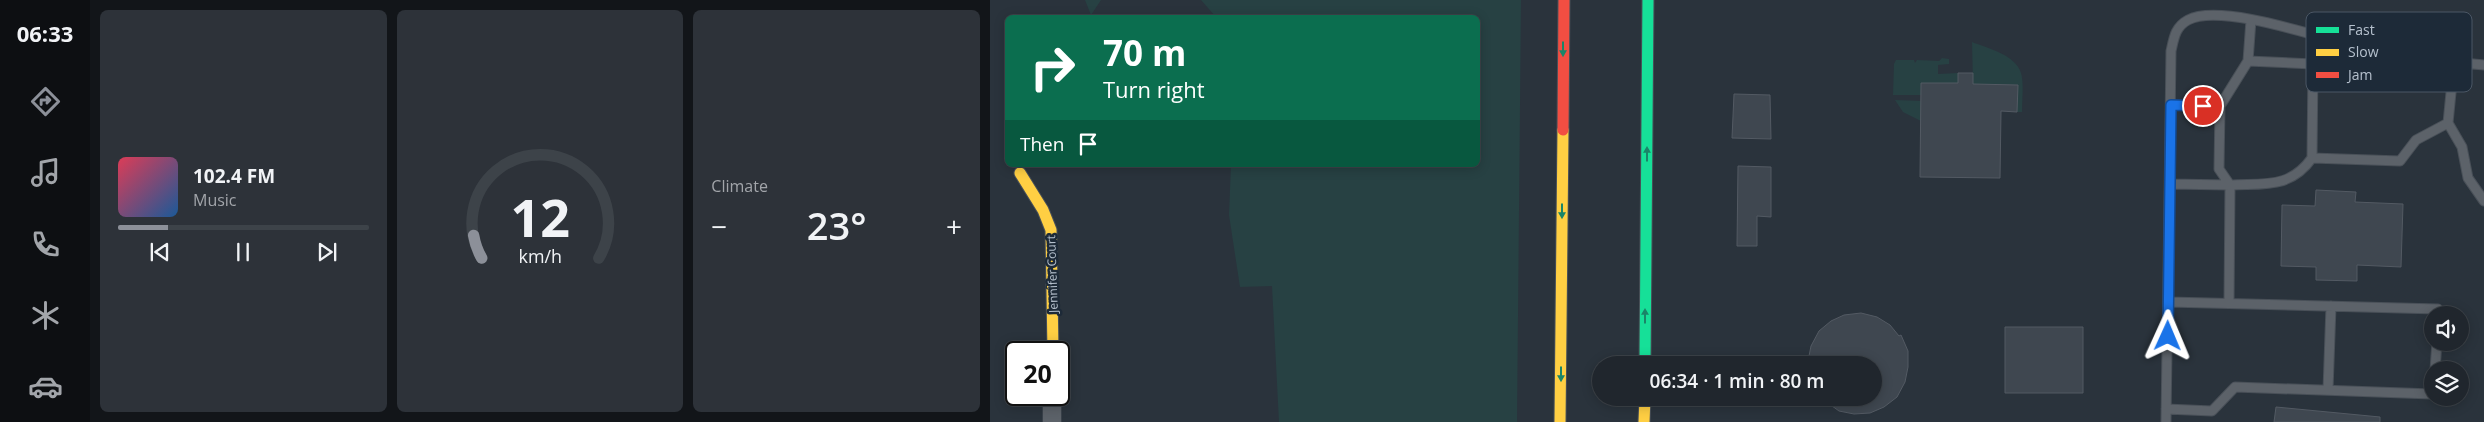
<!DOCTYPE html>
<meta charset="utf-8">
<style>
body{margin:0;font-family:"Open Sans",sans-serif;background:#2d3239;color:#f1f3f6;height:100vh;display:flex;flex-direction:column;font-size:19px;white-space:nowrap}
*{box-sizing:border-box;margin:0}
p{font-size:16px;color:#a2a5aa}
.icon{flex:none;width:28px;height:28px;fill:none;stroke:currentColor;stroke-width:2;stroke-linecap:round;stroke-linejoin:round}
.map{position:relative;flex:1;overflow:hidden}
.sheet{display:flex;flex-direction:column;gap:10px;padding:10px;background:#121519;width:900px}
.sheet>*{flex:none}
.top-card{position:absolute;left:15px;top:15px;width:475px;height:152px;border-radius:8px;box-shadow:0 2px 12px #0003,0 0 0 1px #3d4349;background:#0b6e4f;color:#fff;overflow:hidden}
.fabs{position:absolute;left:1434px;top:306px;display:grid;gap:10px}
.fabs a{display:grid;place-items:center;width:45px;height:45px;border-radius:50%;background:#20262d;box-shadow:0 2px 12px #0003,0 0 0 1px #3d4349;font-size:25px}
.speed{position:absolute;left:15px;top:341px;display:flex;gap:10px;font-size:25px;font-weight:700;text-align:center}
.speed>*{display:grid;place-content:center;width:65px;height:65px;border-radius:50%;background:#20262d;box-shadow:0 2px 12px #0003,0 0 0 1px #3d4349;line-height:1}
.speed .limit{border:2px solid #111;border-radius:8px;background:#fff;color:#111}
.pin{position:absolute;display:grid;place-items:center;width:42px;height:42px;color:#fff;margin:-21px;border:2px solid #fff;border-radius:50%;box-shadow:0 1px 5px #0007}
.me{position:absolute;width:55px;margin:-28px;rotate:1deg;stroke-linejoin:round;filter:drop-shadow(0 0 4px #0008)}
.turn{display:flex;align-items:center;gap:18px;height:105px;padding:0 15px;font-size:22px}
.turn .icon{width:65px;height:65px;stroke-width:2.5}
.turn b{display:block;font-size:35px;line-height:42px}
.then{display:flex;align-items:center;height:48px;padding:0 15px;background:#0003;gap:10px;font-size:19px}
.big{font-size:38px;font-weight:600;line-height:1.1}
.sheet .widget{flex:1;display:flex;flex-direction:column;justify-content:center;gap:8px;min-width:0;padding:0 18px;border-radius:8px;background:#2d3239}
.sheet .dial{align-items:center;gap:0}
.dial svg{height:130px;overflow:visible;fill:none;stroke:#3d4349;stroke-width:7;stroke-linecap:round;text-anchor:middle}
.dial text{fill:#f1f3f6;stroke:none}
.song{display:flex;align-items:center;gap:15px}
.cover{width:60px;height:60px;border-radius:8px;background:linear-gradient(135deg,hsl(350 70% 55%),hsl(210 70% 35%))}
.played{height:5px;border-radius:2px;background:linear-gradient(90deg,#8c9099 20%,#3d4349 20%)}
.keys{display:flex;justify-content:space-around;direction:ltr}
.heat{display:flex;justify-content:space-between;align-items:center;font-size:28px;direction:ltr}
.sheet .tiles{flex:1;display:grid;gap:10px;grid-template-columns:repeat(3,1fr)}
.trip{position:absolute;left:602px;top:356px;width:290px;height:50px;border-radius:25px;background:#20262d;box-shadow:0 2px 12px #0003,0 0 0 1px #3d4349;font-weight:600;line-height:50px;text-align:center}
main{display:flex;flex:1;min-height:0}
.dock{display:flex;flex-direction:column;width:90px;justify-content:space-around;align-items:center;background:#0d0f12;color:#a2a5aa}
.dock .icon{width:35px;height:35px}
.dock .active{color:#8c9099}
.dock b{font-size:22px;color:#f1f3f6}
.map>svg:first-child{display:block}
.green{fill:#274143}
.building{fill:#3f4750;stroke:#535a63}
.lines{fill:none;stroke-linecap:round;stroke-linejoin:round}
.lane-casing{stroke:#495058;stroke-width:11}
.street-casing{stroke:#495058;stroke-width:19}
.fast-casing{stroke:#495058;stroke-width:13}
.slow-casing{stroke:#495058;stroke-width:13}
.jam-casing{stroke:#495058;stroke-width:13}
.lane{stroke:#5c6269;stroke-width:9}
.street{stroke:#5c6269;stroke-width:18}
.fast{stroke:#16e098;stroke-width:11}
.slow{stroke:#ffcf43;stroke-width:11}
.jam{stroke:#f24e42;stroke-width:11}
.oneway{fill:#1a8568}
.route-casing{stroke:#114b97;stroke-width:12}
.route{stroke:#1a73e8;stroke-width:9}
.labels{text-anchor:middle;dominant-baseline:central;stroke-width:5;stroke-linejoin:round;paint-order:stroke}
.street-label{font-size:12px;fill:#b5c0cd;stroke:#1d2a38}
.key{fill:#1d2a38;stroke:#4b5765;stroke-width:1}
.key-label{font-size:14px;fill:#b5c0cd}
</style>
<main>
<nav class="dock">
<b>06:33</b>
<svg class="icon active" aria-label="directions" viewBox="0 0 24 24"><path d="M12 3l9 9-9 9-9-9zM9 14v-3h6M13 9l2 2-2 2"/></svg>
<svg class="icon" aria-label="music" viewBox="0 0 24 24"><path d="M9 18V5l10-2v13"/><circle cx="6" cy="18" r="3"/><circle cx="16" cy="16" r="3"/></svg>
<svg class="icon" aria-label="phone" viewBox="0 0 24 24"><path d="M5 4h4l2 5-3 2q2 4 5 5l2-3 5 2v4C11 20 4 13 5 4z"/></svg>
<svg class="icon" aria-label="climate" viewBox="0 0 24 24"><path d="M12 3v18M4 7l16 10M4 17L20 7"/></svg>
<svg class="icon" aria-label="car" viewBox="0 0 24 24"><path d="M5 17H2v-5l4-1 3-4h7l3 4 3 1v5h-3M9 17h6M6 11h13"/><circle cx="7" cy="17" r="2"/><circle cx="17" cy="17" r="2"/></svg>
</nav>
<section class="sheet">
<div class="tiles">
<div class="widget">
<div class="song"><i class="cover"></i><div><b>102.4 FM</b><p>Music</p></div></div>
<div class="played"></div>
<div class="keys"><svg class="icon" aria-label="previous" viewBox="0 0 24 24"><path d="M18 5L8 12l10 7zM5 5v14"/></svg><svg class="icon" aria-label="pause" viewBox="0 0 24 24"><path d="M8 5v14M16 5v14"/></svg><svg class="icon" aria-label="next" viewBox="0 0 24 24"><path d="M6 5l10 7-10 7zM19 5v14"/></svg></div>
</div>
<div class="widget dial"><svg viewBox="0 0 100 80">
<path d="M14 69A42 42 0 1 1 86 69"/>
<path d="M14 69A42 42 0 0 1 9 55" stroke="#8c9099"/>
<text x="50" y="56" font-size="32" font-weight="700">12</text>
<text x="50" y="72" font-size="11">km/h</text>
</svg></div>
<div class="widget"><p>Climate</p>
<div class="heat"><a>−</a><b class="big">23°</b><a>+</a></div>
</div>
</div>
</section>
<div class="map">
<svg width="1494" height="422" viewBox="0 0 1494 422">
<rect width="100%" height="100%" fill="#2a333c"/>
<!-- green -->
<path class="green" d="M95,0H111L101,15Z
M211,0H531L527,422H289L282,286L250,287L239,215L241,165H488V18L226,17Z
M982,42C997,48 1026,55 1031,73C1034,83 1032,100 1032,112H1027V85L983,84Z
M952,58L959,59V64L948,65V74L968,73V83H931V95H903L904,64L906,60H924L925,63L927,60L949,61Z
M905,100L931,101V121L913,112Z"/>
<!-- building -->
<path class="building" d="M968,73H983V84L1028,85L1027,112L1011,111L1010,178L930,177L931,83H968Z
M744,94L780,95L781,139L742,138Z
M748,166L781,167V217L767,216V246H747Z
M1326,190L1366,192L1365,202L1413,204L1411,267L1367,265V281L1326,280V267L1291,266L1292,205L1325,206Z
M871,313L887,317L900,325L909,336L911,335L918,351V367L915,382L907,397L894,407L880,413L864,414L849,411L831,398H884V365H818V361L821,346L829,331L841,321L854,315Z
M1015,327H1093V393H1015Z
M1286,407L1390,417V422H1284Z"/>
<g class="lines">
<!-- lane casing -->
<g class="lane-casing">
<path id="lane" d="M1258,61L1323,64L1322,158L1410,161L1426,140L1458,123L1464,62
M1181,105L1230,106L1258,61L1261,20
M1230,106L1229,169L1240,185C1274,183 1300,189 1322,158
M1458,123L1472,147L1478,178L1494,201
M1180,184L1240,185L1239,303
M1179,302L1448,309V315
M1445,370L1447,342
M1338,390L1341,306
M1176,409L1222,411L1245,387L1442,394
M1176,422L1181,51C1184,38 1185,27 1198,20C1233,1 1347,44 1388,52C1423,59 1459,62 1494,65"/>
</g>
<!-- street casing -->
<g class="street-casing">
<path id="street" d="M62,422V395"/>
</g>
<!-- fast casing -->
<g class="fast-casing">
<path id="fast" d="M655,365L658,0"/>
</g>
<!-- slow casing -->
<g class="slow-casing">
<path id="slow" d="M30,173L53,210L61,230L63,352
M570,422L573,130
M654,422L655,398"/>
</g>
<!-- jam casing -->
<g class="jam-casing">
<path id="jam" d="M573,130L574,0"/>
</g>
<!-- lane -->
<use href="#lane" class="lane"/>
<!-- street -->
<use href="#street" class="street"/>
<!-- fast -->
<use href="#fast" class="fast"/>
<!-- slow -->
<use href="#slow" class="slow"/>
<!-- jam -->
<use href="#jam" class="jam"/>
</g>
<!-- one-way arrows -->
<defs><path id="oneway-solid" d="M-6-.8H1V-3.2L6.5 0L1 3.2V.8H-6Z" transform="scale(1.25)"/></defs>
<g class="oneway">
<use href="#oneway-solid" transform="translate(573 49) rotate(90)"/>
<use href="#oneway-solid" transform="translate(657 154) rotate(-90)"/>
<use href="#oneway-solid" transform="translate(572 211) rotate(90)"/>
<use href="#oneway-solid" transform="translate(655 316) rotate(-90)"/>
<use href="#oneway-solid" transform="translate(571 374) rotate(90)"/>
</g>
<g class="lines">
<!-- route casing -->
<g class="route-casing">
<path id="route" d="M1178,336L1181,105L1213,106"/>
</g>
<!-- route -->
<use href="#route" class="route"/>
</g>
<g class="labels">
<!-- street labels -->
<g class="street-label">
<text transform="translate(62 274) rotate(-92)">Jennifer Court</text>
</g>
</g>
<!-- legend -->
<rect x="1316" y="12" width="166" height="80" rx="8" class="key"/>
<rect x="1326" y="27" width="23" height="6" fill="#16e098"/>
<rect x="1326" y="49" width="23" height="7" fill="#ffcf43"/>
<rect x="1326" y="72" width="23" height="6" fill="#f24e42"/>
<g class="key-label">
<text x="1358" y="35">Fast</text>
<text x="1358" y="57">Slow</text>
<text x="1358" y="80">Jam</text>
</g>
</svg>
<div class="fabs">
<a><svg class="icon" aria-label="sound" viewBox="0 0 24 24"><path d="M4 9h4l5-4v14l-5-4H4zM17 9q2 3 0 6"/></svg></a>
<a><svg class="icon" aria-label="layers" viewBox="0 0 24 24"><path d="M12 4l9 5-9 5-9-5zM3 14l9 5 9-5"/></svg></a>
</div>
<div class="speed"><div class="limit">20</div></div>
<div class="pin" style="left:1213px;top:106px;background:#d93025"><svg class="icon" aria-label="arrive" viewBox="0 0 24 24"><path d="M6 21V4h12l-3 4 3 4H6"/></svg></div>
<svg class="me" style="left:1178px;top:336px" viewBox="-20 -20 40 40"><path d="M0-17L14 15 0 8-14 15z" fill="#1a73e8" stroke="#fff" stroke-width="4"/></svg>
<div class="trip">06:34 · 1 min · 80 m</div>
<div class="top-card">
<div class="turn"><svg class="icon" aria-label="right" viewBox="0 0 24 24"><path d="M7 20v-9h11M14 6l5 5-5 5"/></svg><div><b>70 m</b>Turn right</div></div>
<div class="then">Then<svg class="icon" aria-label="arrive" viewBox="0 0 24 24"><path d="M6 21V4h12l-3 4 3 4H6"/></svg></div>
</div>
</div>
</main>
